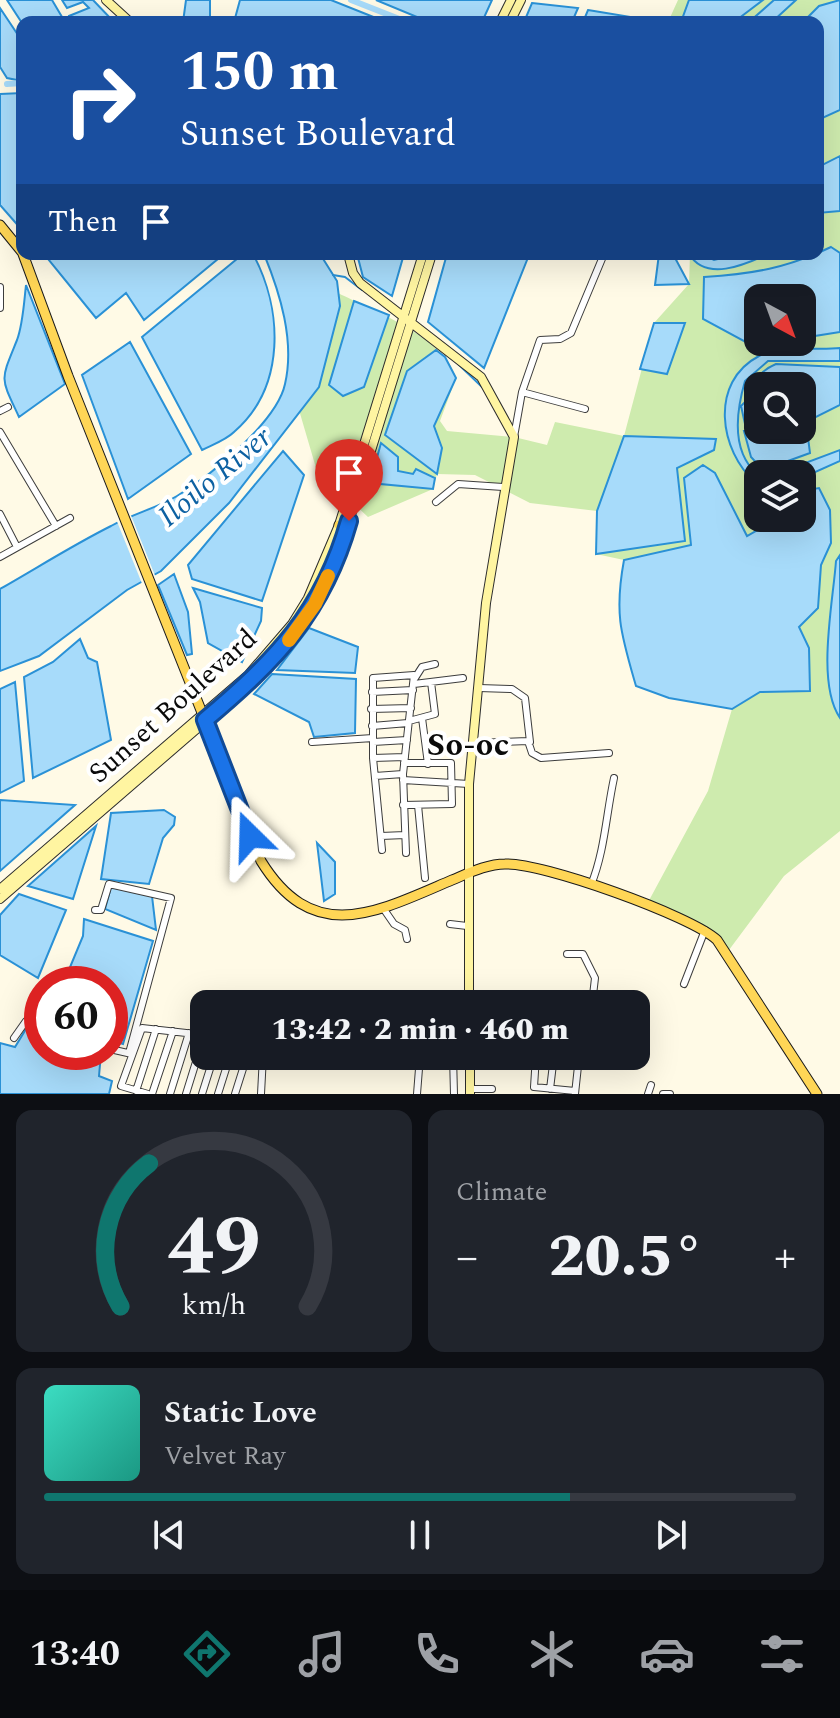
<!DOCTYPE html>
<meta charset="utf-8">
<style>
body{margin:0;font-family:Spectral,serif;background:#20242c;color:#f1f3f6;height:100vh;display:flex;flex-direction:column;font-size:30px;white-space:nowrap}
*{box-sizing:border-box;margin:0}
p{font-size:26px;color:#9ea1a6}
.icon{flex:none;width:44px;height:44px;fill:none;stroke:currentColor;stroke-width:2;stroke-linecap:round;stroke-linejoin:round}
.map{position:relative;height:1094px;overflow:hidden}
.panel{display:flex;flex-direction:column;gap:16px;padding:16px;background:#0d0f14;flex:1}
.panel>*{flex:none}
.banner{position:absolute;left:16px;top:16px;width:808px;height:244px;border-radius:16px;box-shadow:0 8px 32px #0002;background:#1a4fa0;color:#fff;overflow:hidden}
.needle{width:52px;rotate:139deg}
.fabs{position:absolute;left:744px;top:284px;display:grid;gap:16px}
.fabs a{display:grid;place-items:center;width:72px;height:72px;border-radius:16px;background:#171b24;box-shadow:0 8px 32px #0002;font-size:40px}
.speed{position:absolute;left:24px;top:966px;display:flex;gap:16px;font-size:40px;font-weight:700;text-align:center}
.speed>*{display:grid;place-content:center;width:104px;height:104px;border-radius:50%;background:#171b24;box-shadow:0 8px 32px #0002;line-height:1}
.speed .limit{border:12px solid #d22;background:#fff;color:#111}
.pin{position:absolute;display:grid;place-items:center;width:68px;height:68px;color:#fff;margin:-82px -34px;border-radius:50% 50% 50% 0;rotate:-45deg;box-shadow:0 0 8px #0007}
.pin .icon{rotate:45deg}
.me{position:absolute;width:88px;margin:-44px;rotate:338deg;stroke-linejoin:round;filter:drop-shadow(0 0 6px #0008)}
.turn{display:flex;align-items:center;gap:28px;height:168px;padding:0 32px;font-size:36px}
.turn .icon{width:104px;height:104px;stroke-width:2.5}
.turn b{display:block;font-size:56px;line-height:68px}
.then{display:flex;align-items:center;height:76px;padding:0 32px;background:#0003;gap:16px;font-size:30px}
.big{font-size:60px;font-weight:800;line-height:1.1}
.panel .widget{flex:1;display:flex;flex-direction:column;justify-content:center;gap:12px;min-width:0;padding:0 28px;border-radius:16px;background:#20242c}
.panel .dial{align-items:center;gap:0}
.dial svg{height:208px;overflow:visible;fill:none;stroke:#363941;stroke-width:7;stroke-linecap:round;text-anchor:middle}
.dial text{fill:#f1f3f6;stroke:none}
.song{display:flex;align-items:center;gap:24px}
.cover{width:96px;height:96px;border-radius:12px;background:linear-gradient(135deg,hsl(170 70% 55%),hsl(170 70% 35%))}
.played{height:8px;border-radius:4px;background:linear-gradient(90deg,#0f766e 70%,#363941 70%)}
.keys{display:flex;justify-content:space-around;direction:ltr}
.heat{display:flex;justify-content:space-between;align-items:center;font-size:44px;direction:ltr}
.panel .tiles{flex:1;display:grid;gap:16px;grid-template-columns:1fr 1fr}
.widget:last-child{grid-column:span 2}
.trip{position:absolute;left:190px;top:990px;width:460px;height:80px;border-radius:16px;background:#171b24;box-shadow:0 8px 32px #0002;font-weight:800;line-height:80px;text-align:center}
.tab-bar{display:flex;height:128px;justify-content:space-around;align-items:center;background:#090b0e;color:#9ea1a6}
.tab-bar .icon{width:56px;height:56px}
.tab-bar .on{color:#0f766e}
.tab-bar b{font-size:36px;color:#f1f3f6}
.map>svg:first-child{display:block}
.green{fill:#ceebae;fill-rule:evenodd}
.water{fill:#a7dbfa;stroke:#2a91d6;stroke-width:2}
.pier{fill:#fffae6}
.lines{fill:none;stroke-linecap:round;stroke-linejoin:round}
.stream{stroke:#2a91d6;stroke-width:2}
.canal{stroke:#a7dbfa;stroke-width:6}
.street-casing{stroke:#3d3d3d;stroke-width:8}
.secondary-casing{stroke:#2c2c2c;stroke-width:10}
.primary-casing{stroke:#1b1b1b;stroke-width:11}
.street{stroke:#fff;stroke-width:6}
.secondary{stroke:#fff5a1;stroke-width:8}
.primary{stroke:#ffd656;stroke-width:9}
.route-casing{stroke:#114b97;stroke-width:20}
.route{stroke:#1a73e8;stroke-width:14}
.slow{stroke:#f59e0b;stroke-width:14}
.labels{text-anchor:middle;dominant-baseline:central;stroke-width:8;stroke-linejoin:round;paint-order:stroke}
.street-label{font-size:28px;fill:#0a0a0a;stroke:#fff}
.water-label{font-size:30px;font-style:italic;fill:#0d61a2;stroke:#fff}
.quarter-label{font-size:32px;font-weight:bold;fill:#0a0a0a;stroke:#fff}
</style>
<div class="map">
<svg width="840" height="1094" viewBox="0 0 840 1094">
<rect width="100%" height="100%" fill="#fffae6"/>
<!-- green -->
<path class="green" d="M678,0H840V831L784,876L726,954L717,940L646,906L708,791L732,709L669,698L636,686C621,634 614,614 624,560L596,554L597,511L530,503L475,475L437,474L433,489L368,517L316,468L299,410L319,387L340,306L338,293C372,310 446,338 456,378L440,421L447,431L514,437L547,445L555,422L624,436L654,323L689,284L690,254H818V22H668ZM758,298H802V342H758ZM758,386H802V430H758ZM758,474H802V518H758Z"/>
<!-- water -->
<path class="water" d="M7,0H52L65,22L22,23Z
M62,0H93L114,22H70L69,16L89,8L83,2L67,8Z
M186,0H210V22H183Z
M240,0H331L386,22H234Z
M376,0H492L482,22H429Z
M689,0H763L734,22H681Z
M774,0H796L772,22H749Z
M840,0V110L818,120V22H803L819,6Z
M532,3L578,8L572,22H524Z
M0,8L22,41V81L7,78L0,67Z
M588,10L649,20V22H583Z
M22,93V230L0,205V94Z
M840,156V211L818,213V167Z
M831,247L840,253V332L802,338V298H758V342H779L753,346L703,319L704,277C753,274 787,268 831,247Z
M44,254H224L144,320L126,293L96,318Z
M243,254H253C283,310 286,387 234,432C226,440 212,445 202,450L142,337Z
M264,254H320L337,281L340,306L319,387L229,503L161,571L127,590L39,656L0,671V589C37,568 73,545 111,526C132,514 157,508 177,496C210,476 277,422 285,384C295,341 280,293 264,254Z
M357,254H404L392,296L363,277Z
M447,254L529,255L484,368L428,322Z
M659,254L674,256L689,284L655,285Z
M689,254H702L714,260L739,254H768C744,265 706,282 689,254Z
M26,285L65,384L19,417C0,376 0,382 17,340C23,324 24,302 26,285Z
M354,301L389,315L364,387L343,396L329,385Z
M654,323H685L667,374L640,369Z
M130,342L191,454L128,499L82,375Z
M840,348V361H768L745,381C736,412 731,452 758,475L756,483C719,451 709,382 759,356C782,344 815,351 840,348Z
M436,350L445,357L456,378L434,426L442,448L437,474L385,435L407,371Z
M776,364L840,367V405L810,420L802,417V386H758V423L745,424L741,406C758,392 748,376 776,364Z
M806,422L810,453L763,470L751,457L744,431L802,430V423Z
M624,436L716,439L714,450L677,468L685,541L596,554L597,511Z
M381,443L398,457V471L413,474L416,469L435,478L433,489L370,483Z
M840,450V461L802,478V474H776Z
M283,451L304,475L262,601L192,579L188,565Z
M703,465L715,473L747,536L761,528L766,518H802V491L819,488L830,510L831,543L821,565L818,608L799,627L809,648L810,691L760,692L732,709L669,698L636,686C621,634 614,614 624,560L691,545L684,478Z
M840,555V718C816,683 833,603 836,561Z
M174,574L188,612L192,654L187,655L158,585Z
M193,588L262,608L261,621L242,662L208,643L200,602Z
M309,628L358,647L355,673L277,670Z
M80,639L88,658L97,662L111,740L33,778L24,677L53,662Z
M272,674L356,679L355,733L314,737L309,722L254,694Z
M15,682L24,781L0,793V689Z
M0,800L75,805L0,871Z
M164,810L175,817L174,825L163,838L149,884L101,879L111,813Z
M96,826L73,899L28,886Z
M317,843L335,862V894L324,901Z
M111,887L152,896L156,930L105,909Z
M19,894L66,910L38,978L0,955V915Z
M84,919L153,941L123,1044L110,1040V984H63L83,936Z
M26,1029L42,1034V1052L101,1053L99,1076L112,1081L109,1094H0V1043L15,1047Z"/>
<!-- pier -->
<path class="pier" d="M130,513L156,578L143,586L116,519Z"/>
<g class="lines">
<!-- stream -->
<path class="stream" d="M333,275L345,277L362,290
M455,361L482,387"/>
<!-- canal -->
<path class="canal" d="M351,0L407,22
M7,84L22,83"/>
<!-- street casing -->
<g class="street-casing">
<path id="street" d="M0,287V308
M522,392L585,409
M0,411L8,407
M0,432L56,526
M514,437L522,392L540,340L560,339L571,333L604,254
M436,502L458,484L503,487
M0,514L17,547
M0,557L70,518
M415,678L422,667L435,664
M414,684L463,678
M479,688L512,689L525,698L530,742
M372,692L413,690
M371,709L411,708
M422,718L428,764
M409,721L435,714L431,682
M372,726L408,723
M312,742L373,738
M373,742L407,740
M474,743L528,741L532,753L541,758L609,753
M373,758L405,757
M375,776L403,774
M403,780L469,784
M403,805L452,804L451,763H404
M418,805L425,878
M381,836L405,835
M382,850L373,758V678L414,675L403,774L406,853
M591,885C605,850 606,815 614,778
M383,908L394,924L405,930L407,939
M95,910H101L109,884L171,898L129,1053
M450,924L467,926
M567,954H583L595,978L592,1004
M684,984L705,930
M14,1038L26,1021L42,1025
M110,1049L132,1054
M453,1056L454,1094
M536,1056L534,1087L575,1091
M579,1063L627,1065
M470,1089H492
M550,1089L554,1056
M136,1091L156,1029
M148,1094L121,1086L142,1028L204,1035
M152,1094L173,1031
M170,1094L189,1033
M186,1094L204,1036
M202,1094L214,1056
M218,1094L230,1056
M235,1094L247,1056
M261,1094L263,1056
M417,1094L420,1056
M575,1094L578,1066L587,1056
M648,1094L651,1085
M663,1094H670"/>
</g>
<!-- secondary casing -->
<g class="secondary-casing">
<path id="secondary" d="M106,0L130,22
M500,22L511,0
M510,22L521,0
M348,254L353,273L360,283L481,377L514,437L486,603L469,784V1004
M0,889L248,675L292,624L308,598L339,525L423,254
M0,899L258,676L315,604L347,528L432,254
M470,1094V1056"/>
</g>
<!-- primary casing -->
<g class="primary-casing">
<path id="primary" d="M0,225L22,252
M23,254L68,376L261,861C314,947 377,912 452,880C469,873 487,864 505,864C541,862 692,916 717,940L817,1094
M339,525L347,528"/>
</g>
<!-- street -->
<use href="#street" class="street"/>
<!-- secondary -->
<use href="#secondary" class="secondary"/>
<!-- primary -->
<use href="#primary" class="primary"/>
</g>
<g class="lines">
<!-- route casing -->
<g class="route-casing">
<path id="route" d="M250,836L205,720C275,661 323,613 349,521"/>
</g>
<!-- route -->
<use href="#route" class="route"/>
<!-- slow -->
<path class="slow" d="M289,640L315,604L328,576"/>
</g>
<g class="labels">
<!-- street labels -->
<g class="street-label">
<text transform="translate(173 706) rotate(-42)">Sunset Boulevard</text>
</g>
<!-- water labels -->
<g class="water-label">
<text transform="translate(215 477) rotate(-40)">Iloilo River</text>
</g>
<!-- quarter labels -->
<g class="quarter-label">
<text x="468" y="745">So-oc</text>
</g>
</g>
</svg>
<div class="fabs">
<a><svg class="needle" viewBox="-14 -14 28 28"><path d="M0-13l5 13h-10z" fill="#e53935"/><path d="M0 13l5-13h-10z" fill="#9ea1a6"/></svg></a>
<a><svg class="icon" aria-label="search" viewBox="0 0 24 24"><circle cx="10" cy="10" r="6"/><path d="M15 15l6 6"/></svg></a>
<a><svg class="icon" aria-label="layers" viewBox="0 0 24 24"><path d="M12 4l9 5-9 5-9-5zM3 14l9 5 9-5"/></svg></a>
</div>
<div class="speed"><div class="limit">60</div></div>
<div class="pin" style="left:349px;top:521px;background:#d93025"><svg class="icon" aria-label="arrive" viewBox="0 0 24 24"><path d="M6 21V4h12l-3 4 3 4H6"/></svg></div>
<svg class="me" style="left:250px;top:836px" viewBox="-20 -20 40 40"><path d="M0-17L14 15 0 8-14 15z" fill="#1a73e8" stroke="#fff" stroke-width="4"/></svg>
<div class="trip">13:42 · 2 min · 460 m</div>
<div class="banner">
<div class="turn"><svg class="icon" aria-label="right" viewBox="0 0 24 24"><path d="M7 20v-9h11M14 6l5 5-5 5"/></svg><div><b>150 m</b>Sunset Boulevard</div></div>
<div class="then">Then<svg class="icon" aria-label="arrive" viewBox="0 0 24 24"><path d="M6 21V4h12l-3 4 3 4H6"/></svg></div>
</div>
</div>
<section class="panel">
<div class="tiles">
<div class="widget dial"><svg viewBox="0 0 100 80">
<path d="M14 69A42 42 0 1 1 86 69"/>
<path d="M14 69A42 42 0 0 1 25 14" stroke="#0f766e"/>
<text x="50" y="56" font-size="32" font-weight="700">49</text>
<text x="50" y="72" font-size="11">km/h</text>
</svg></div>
<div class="widget"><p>Climate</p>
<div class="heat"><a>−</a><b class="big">20.5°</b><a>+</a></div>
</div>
<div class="widget">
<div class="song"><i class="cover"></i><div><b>Static Love</b><p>Velvet Ray</p></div></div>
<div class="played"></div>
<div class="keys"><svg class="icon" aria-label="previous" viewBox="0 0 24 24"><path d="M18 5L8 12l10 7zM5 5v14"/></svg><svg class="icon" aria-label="pause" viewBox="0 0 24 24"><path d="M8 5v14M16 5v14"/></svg><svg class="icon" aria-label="next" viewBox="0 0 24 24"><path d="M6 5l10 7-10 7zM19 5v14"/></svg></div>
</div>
</div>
</section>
<nav class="tab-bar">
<b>13:40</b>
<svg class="icon on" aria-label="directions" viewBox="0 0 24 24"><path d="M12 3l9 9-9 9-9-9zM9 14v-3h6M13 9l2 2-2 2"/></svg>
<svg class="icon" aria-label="music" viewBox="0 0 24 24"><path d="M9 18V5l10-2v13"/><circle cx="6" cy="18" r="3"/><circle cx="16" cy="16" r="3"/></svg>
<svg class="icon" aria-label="phone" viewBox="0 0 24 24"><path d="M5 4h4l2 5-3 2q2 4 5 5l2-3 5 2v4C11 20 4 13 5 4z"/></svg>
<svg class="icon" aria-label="climate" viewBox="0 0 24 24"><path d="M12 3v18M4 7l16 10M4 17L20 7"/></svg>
<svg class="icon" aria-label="car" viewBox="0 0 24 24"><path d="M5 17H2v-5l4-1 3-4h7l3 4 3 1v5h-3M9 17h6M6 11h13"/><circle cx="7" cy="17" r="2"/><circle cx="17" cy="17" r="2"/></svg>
<svg class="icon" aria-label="filters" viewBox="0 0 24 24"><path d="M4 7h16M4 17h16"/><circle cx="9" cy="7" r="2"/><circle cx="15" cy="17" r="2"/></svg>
</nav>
